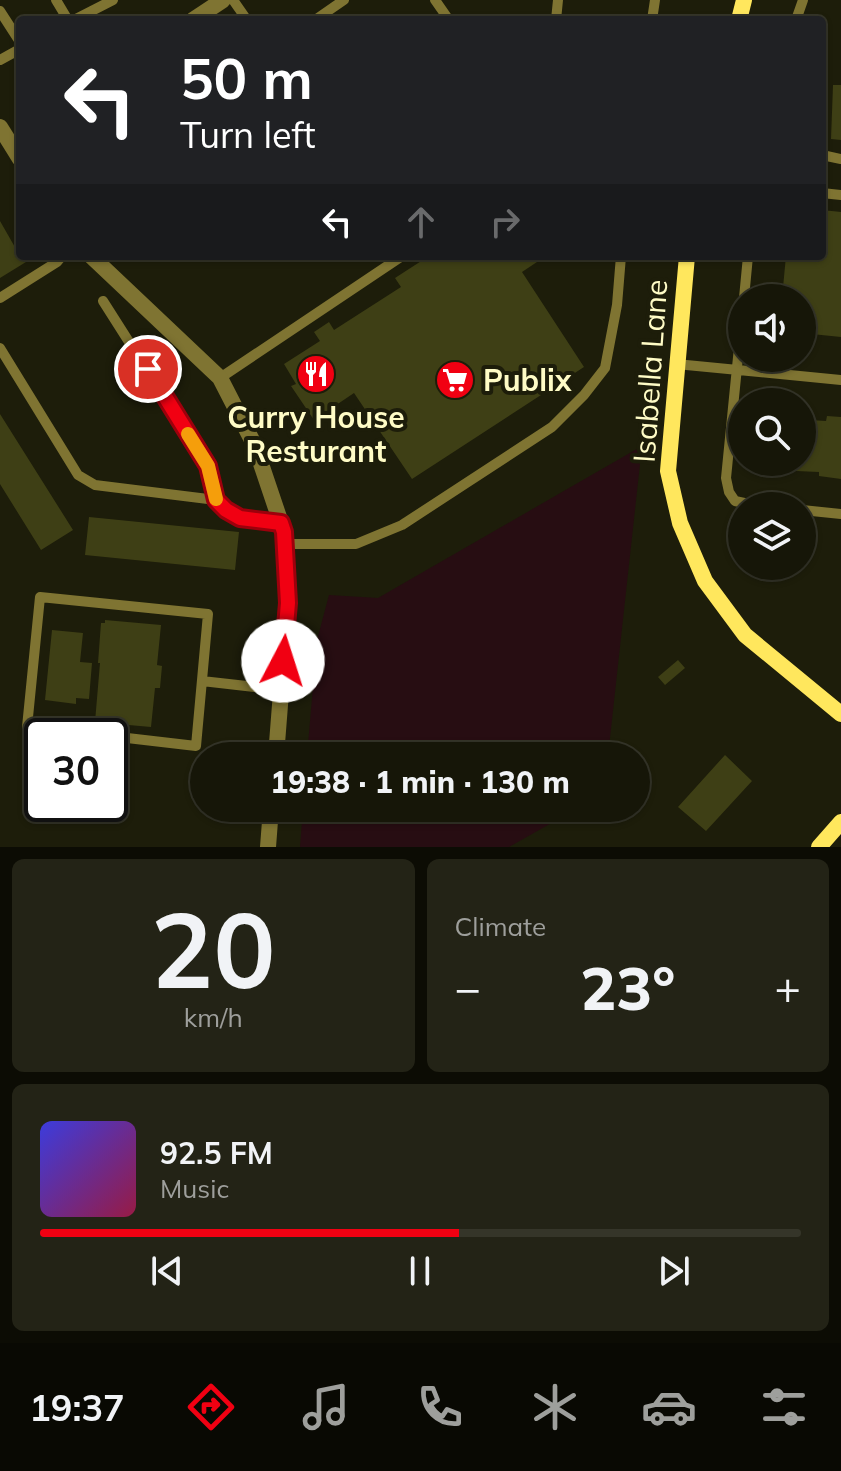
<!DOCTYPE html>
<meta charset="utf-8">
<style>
body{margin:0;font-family:Mulish,sans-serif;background:#232316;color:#f1f3f6;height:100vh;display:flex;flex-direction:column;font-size:30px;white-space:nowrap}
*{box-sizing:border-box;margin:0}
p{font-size:26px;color:#9e9f9c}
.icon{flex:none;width:44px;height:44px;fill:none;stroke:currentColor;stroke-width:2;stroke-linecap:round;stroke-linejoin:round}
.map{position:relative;height:847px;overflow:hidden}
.sheet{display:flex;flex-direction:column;gap:12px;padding:12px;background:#0c0c04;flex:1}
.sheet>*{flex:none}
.hud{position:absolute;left:16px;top:16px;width:810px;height:244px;border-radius:8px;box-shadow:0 2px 6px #0004,0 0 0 2px #353529;background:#202124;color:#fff;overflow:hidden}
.buttons{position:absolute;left:728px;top:284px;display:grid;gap:16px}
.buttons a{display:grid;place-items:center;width:88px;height:88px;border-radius:50%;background:#161608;box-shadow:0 2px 6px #0004,0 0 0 2px #353529;font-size:40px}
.speed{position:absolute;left:24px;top:718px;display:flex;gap:16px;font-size:40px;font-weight:700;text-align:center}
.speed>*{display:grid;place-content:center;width:104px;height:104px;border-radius:50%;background:#161608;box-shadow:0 2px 6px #0004,0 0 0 2px #353529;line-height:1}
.speed .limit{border:4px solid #111;border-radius:12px;background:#fff;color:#111}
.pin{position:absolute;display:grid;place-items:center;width:68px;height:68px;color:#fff;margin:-34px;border:4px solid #fff;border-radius:50%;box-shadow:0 2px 8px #0007}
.me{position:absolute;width:88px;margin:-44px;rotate:5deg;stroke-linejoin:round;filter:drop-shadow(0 0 6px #0008)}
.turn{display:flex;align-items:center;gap:28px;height:168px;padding:0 32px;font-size:36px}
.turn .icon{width:104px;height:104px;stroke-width:2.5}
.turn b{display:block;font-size:56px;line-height:68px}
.lanes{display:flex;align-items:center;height:76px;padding:0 32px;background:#0003;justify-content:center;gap:40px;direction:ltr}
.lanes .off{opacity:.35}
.big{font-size:60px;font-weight:800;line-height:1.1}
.sheet .widget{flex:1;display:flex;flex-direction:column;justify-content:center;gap:12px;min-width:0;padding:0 28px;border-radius:12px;background:#232316}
.sheet .dial{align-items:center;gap:0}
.dial b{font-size:104px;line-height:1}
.song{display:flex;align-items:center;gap:24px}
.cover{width:96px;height:96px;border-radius:12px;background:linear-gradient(135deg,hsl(240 70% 55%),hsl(340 70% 35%))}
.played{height:8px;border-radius:4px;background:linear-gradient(90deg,#f10012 55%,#353529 55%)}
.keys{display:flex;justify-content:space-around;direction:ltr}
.heat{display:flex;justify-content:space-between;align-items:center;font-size:44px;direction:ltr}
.sheet .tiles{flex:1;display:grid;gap:12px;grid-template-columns:1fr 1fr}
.widget:last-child{grid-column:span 2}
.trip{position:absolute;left:190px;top:742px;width:460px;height:80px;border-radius:40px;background:#161608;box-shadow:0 2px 6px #0004,0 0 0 2px #353529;font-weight:800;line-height:80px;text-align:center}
.dock{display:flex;height:128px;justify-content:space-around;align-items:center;background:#090903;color:#9e9f9c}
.dock .icon{width:56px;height:56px}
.dock .active{color:#f10012}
.dock b{font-size:36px;color:#f1f3f6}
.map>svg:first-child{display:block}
.green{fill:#270d12}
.building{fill:#3e3f15}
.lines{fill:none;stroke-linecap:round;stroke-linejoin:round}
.lane{stroke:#7f7432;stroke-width:10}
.street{stroke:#7f7432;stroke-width:16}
.secondary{stroke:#ffe75d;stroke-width:16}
.route-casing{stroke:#9d000c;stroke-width:20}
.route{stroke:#f10012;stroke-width:14}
.slow{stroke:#f59e0b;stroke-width:14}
.labels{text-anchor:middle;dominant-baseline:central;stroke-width:8;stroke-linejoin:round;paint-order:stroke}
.street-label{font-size:30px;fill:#fffcc6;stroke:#1d1d0a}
.poi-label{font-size:30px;font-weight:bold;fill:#fffcc6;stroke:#1d1d0a;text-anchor:start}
</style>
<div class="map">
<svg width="841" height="847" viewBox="0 0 841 847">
<rect width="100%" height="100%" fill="#1d1d0a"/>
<!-- green -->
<path class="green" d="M642,446L608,756H307L317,640L329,595L378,598Z
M303,808H578L509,847H300Z"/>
<!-- building -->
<path class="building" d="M833,85H841V140L831,139Z
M822,210L841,212V337L802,333V298H782L786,256H822Z
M0,221L20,256L26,262L0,278Z
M429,256H546L522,272L584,367L412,479L354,393L314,420L291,386L296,384L284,364L320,341L314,332L329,322L334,330L401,287L395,278Z
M0,414L73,530L41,550L0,484Z
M802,414H811L810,420L826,421L827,416L841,417V479L819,476V472L773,470L774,466L759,464V462H802Z
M89,517L239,532L235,570L85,555Z
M105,620L161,625L157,665L162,666L160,688H155L151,727L95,722L100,663H98L101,623H105Z
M52,630L83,633L80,662L92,663L89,699L76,698V704L45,700Z
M678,660L685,668L665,685L658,677Z
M725,755L752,781L706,831L678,807Z"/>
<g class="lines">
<!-- lane -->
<path class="lane" d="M56,0L68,20
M233,0L247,20
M435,0L449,20
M0,11L20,42
M74,20L113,0
M315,20L344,0
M556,20L558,0
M652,20L655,0
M796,20L803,0
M0,60L20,49
M822,155L841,159
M822,193L841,195
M0,298L57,262L62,256
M744,298L748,256
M103,301L208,466L216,500
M742,317L726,478L729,492L735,501L758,506
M0,348L78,475L95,485L216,500C235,519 255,520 281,523
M676,364L841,380
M220,378L402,256
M802,510L841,514
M285,544H356L402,525L552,427L584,395L605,368L617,305L621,256
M202,681L281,690
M107,736L27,727L40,597L208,614L196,746L110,736"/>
<!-- street -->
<path class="street" d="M193,20L223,0
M0,127L20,159
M91,256L220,378L255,446L284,532L288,603L276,756
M268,847L271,808"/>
<!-- secondary -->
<path class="secondary" d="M739,20L744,0
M687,256L668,471L680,523L705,581L745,635L841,714
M819,847L841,822"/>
</g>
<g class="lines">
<!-- route casing -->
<g class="route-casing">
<path id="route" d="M148,369L208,466L216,500L226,510L240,518L281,523L284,532L288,603L283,661"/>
</g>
<!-- route -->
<use href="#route" class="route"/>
<!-- slow -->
<path class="slow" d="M188,434L208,466L216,499"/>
</g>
<!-- icons -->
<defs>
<g id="restaurant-disc" transform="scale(2)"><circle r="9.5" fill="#f10012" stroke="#1d1d0a"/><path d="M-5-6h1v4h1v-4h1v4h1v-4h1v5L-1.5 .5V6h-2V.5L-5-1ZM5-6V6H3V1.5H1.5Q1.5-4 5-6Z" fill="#fff"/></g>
<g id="supermarket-disc" transform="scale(2)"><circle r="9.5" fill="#f10012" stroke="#1d1d0a"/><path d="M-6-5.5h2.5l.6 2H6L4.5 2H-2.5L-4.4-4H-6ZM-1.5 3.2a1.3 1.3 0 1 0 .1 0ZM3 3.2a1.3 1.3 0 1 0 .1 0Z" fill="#fff"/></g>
</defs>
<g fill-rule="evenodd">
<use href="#restaurant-disc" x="316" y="374"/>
<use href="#supermarket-disc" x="455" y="380"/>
</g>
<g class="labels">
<!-- street labels -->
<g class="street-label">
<text transform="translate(650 371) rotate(-86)">Isabella Lane</text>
</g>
<!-- poi labels -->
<g class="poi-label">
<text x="483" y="380">Publix</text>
<text x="316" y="417" text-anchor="middle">Curry House<tspan x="316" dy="34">Resturant</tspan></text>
</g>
</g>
</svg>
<div class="buttons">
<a><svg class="icon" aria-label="sound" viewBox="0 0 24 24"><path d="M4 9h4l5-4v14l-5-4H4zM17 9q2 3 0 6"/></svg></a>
<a><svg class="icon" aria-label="search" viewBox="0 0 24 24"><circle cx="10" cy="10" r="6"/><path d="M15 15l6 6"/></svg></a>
<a><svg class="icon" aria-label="layers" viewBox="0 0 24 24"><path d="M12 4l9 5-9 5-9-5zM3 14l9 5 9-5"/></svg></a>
</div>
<div class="speed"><div class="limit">30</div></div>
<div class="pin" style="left:148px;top:369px;background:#d93025"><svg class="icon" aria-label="arrive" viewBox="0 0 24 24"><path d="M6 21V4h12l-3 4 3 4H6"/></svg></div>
<svg class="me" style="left:283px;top:661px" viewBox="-20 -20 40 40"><circle r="19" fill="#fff"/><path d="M0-13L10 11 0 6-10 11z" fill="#f10012"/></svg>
<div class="trip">19:38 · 1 min · 130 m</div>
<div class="hud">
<div class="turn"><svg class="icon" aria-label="left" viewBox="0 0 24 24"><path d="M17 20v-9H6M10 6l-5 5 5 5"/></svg><div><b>50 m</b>Turn left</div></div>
<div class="lanes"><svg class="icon" aria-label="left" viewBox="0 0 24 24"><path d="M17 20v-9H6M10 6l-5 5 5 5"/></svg><svg class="icon off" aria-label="ahead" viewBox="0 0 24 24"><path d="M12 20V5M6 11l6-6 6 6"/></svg><svg class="icon off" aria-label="right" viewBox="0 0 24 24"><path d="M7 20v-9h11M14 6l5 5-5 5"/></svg></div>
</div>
</div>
<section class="sheet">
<div class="tiles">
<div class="widget dial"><b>20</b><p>km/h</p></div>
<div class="widget"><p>Climate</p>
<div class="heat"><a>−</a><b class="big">23°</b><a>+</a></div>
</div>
<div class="widget">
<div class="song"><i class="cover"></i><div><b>92.5 FM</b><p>Music</p></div></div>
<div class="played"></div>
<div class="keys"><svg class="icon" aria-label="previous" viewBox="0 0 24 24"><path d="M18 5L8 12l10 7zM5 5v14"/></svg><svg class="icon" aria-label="pause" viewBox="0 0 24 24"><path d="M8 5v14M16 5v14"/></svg><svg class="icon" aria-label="next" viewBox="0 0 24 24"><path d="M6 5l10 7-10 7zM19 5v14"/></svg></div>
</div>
</div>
</section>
<nav class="dock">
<b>19:37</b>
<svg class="icon active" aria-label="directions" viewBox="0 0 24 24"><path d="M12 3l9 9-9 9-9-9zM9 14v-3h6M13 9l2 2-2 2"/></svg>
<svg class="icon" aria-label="music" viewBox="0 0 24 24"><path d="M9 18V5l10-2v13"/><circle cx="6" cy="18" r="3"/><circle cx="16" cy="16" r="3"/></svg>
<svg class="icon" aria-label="phone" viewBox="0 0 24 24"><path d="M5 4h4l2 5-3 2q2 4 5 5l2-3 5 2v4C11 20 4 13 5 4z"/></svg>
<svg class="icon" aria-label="climate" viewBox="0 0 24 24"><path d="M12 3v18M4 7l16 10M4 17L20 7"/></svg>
<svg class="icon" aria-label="car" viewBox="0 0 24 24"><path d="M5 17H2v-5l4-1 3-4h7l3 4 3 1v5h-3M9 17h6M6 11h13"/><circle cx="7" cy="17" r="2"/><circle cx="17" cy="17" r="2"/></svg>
<svg class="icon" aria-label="filters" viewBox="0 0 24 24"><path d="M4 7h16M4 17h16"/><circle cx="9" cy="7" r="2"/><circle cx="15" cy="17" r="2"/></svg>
</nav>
